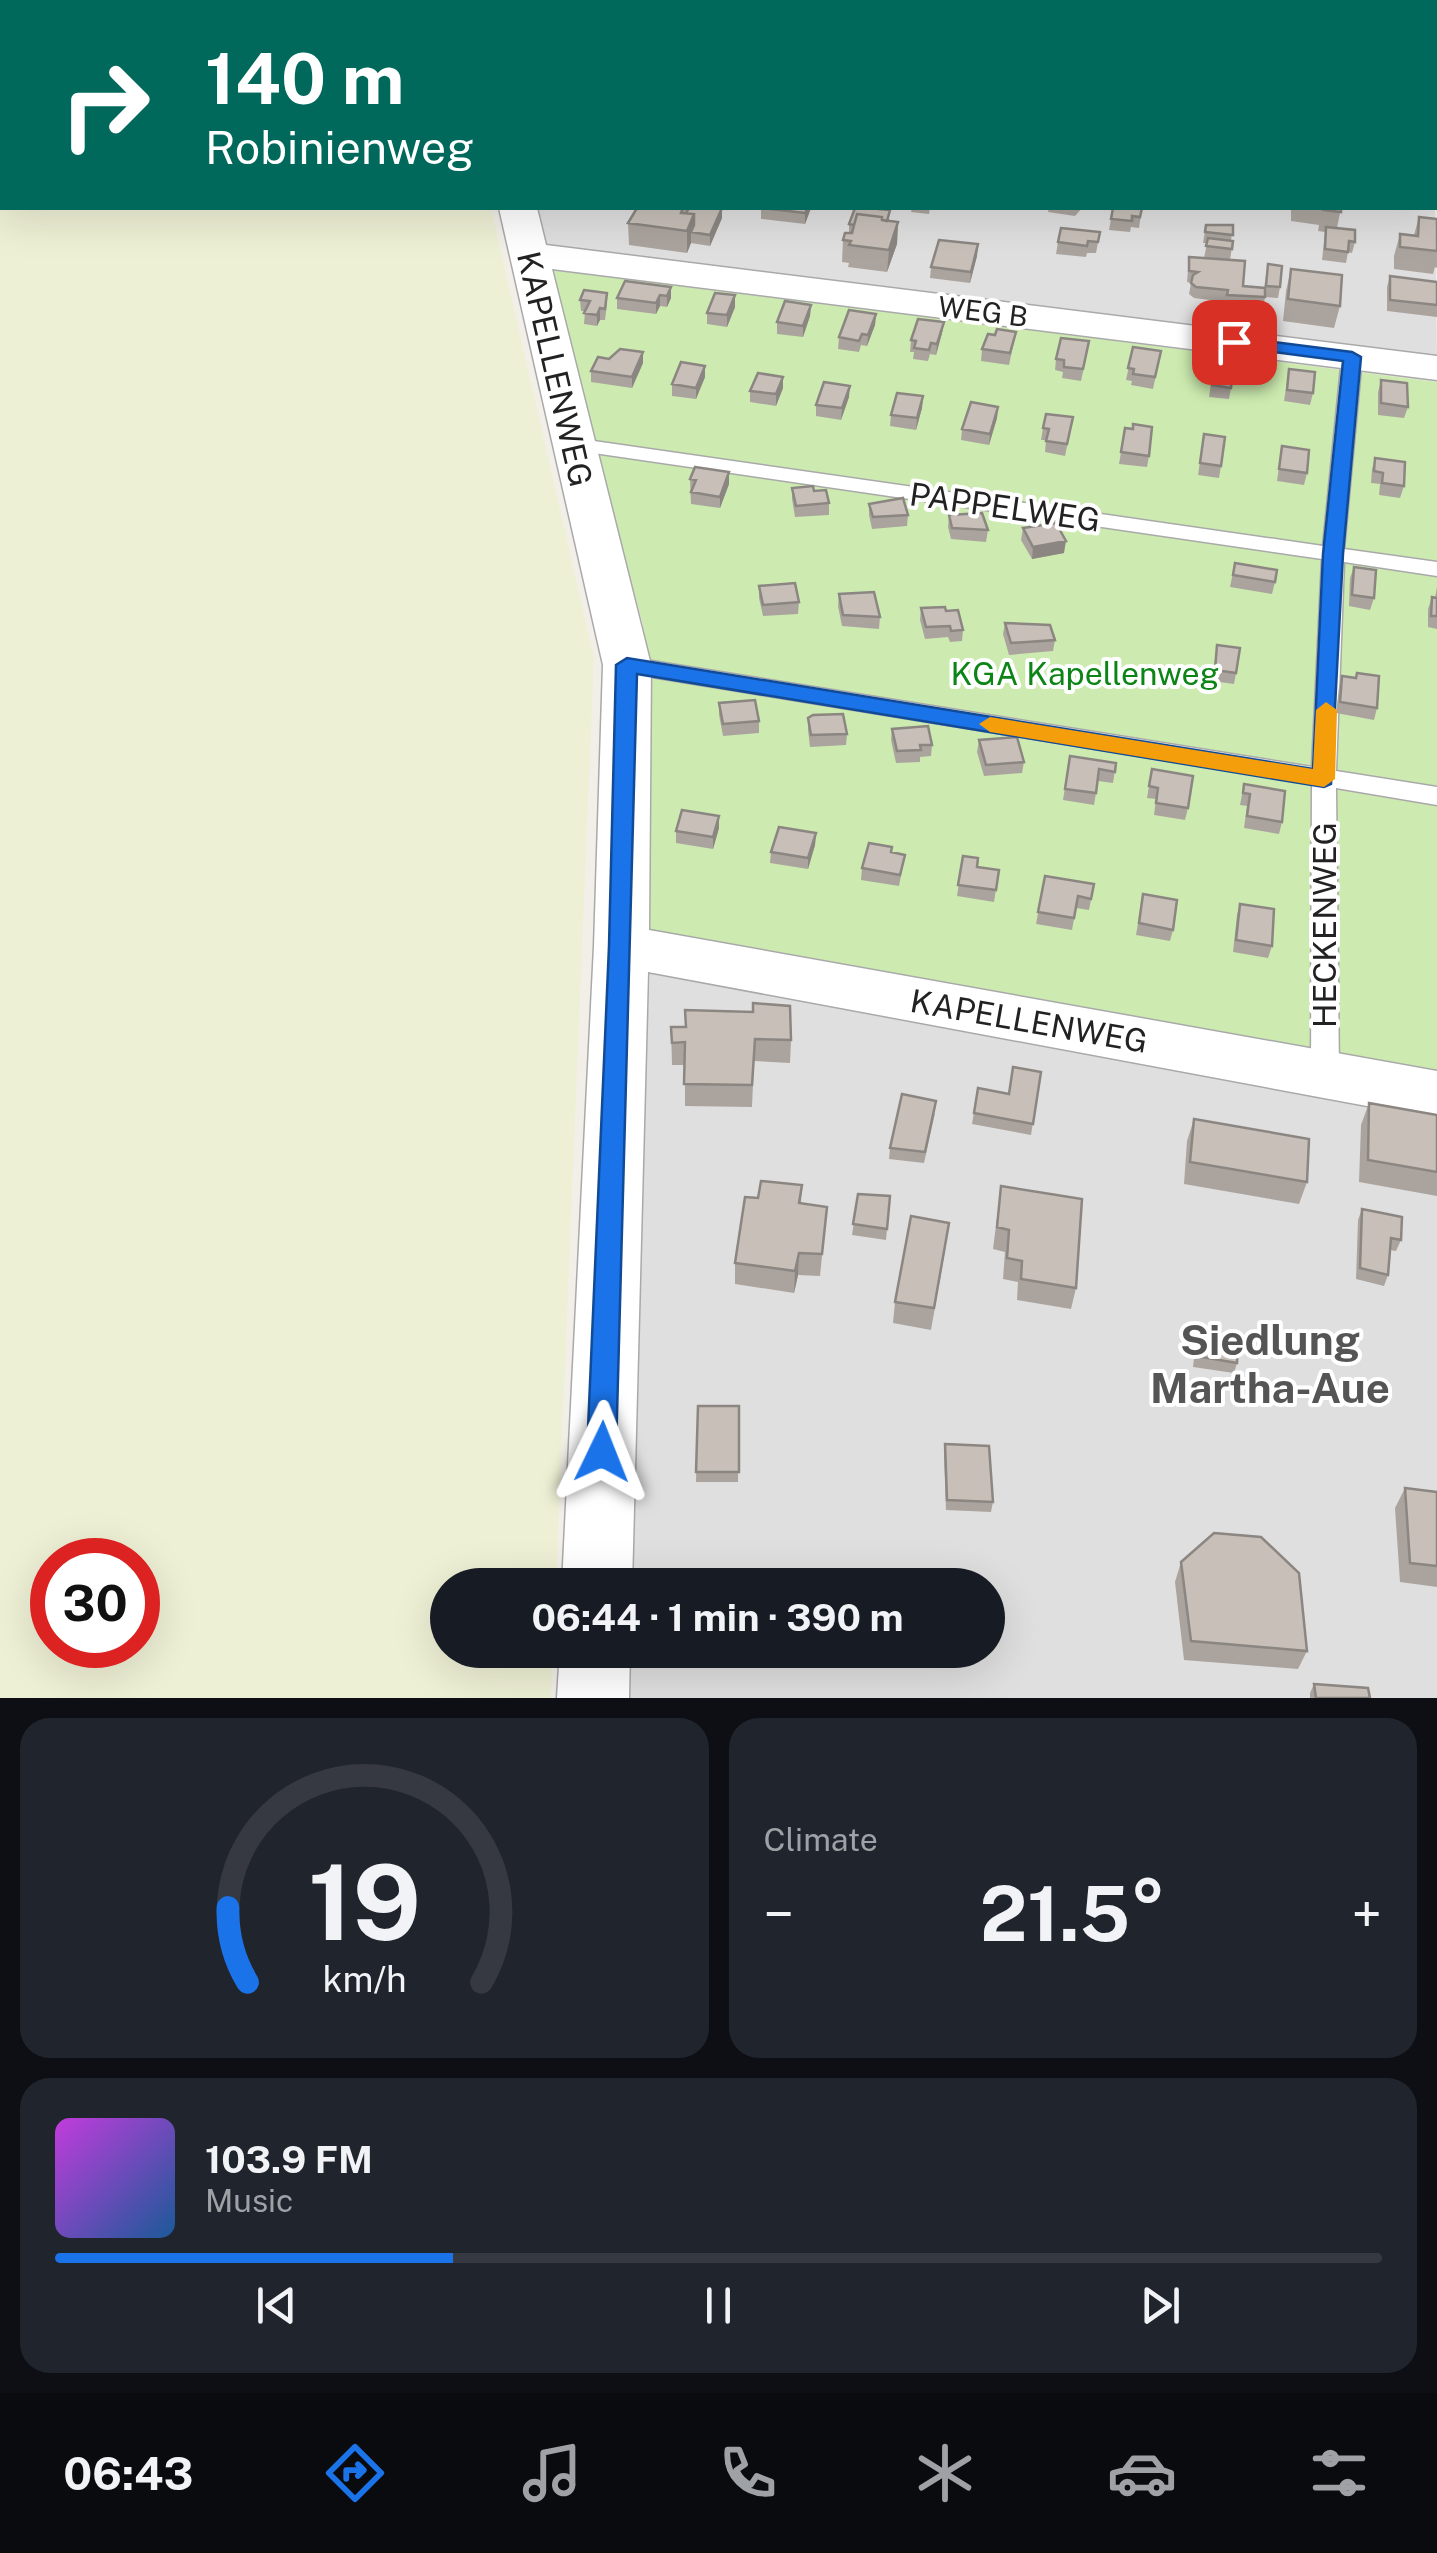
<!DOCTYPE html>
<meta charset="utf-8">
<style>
body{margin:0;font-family:"Public Sans",sans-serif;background:#20242c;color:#f1f3f6;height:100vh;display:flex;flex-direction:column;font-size:38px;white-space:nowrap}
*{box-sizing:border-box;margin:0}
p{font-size:32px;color:#9ea1a6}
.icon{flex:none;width:55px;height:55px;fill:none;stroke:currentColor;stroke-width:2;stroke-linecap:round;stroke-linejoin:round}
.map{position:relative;height:1698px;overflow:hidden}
.panel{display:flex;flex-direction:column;gap:20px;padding:20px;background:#0d0f14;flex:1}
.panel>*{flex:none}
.top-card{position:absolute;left:0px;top:0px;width:1438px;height:210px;box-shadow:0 10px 40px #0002;background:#00695c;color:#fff;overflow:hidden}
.speed{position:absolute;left:30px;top:1538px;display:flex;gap:20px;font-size:50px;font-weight:700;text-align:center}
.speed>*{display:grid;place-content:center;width:130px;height:130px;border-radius:50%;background:#171b24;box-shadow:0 10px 40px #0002;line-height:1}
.speed .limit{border:15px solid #d22;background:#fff;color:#111}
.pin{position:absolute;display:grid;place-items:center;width:85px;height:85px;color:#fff;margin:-42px;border-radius:20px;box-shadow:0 5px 15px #0006}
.me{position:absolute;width:110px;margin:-55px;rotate:2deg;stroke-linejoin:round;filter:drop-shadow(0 0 8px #0008)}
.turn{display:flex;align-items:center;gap:35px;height:210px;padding:0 40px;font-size:45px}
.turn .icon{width:130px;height:130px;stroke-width:2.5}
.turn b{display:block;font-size:70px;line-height:85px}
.big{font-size:75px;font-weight:700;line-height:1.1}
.panel .tile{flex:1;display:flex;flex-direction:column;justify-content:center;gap:15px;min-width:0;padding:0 35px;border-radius:30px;background:#20242c}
.panel .dial{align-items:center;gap:0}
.dial svg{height:260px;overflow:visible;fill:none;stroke:#363941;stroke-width:7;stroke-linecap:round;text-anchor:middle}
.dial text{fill:#f1f3f6;stroke:none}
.song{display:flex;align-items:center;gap:30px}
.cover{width:120px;height:120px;border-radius:15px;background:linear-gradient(135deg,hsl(290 70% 55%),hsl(210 70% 35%))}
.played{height:10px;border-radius:5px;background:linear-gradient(90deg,#1a73e8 30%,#363941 30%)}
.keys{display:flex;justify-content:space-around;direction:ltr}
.heat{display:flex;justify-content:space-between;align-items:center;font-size:55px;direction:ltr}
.panel .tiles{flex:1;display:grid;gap:20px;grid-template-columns:1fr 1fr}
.tile:last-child{grid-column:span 2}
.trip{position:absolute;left:430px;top:1568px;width:575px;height:100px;border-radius:50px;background:#171b24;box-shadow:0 10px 40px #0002;font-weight:700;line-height:100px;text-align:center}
.dock{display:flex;height:160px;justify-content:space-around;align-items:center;background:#090b0e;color:#9ea1a6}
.dock .icon{width:70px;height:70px}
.dock .active{color:#1a73e8}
.dock b{font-size:45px;color:#f1f3f6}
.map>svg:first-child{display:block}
.residential{fill:#e0dfdf}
.farmland{fill:#eef0d5;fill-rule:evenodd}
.grass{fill:#cdebb0}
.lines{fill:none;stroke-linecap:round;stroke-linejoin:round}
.service-casing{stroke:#a9a9a9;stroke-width:3}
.minor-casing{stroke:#a9a9a9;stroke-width:3}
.service{fill:#fff;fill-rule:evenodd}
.minor{fill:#fff;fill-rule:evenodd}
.wall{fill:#aba49e}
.shaded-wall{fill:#8b8681}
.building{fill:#c7bfb8;stroke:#8b8681;stroke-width:2.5}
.route{fill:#1a73e8;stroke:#114b97;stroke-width:2.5}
.slow{fill:#f59e0b}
.labels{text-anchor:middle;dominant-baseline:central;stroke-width:8;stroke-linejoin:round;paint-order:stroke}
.far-street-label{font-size:28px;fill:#222;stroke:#fff}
.street-label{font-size:32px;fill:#222;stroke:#fff}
.park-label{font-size:32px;fill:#0c8416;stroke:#fff}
.near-neighbourhood-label{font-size:42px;font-weight:bold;fill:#555;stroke:#fff}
</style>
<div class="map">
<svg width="1437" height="1698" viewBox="0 0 1437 1698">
<rect width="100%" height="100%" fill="#f2efe9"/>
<!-- residential -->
<path class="residential" d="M1435,197L1437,361L544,249L536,208H1435Z
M650,967L1437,1111V1698H621L623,1650H988V1585H625Z"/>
<!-- farmland -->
<path class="farmland" d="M0,0H443L2,2V208H491L594,658L556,1585H448V1650H553L551,1698H0ZM52,1560H138V1645H52Z"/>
<!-- grass -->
<path class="grass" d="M714,0H1437V77L1435,2Z
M554,269L1437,382V1074L631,933L643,625L548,275Z"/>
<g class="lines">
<!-- service casing -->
<g class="service-casing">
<path id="service" d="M1352,351L1362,357L1344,549L1437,562V576L1344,562L1336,771L1437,787V805L1336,788L1339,1075L1335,1083L1325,1086L1315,1083L1311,1075L1312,784L627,673L616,665L627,657L1312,767L1322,559L573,450L563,444L573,438L1323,546L1342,357Z"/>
</g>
<!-- minor casing -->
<g class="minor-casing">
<path id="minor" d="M457,0H491L492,2H459Z
M1435,171H1437V194H1435Z
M499,208H537L546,245L1437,356V380L552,269L651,665L649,930L1437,1071V1119L648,972L632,1585H562L594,946L603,665Z
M560,1650H630L629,1698H557Z"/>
</g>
<!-- service -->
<use href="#service" class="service"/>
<!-- minor -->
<use href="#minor" class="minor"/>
</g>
<!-- wall -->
<path class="wall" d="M780,0H799L797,2H780Z
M863,0H888L887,2H863Z
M1182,0H1198L1197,2H1182Z
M637,208H686V213L722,208V218L710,246L691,243L687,253L629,245L628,223Z
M761,208H811L805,224L761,219Z
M912,208H930L929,214L911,212Z
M1049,208H1082L1075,216L1048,212Z
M1113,208H1142L1139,228L1131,227L1130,232L1109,230Z
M1291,208H1341L1337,228L1355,242L1352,253L1348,252L1346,263L1322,260L1325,232L1318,231L1319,225L1291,221Z
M1419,217L1437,219V268L1435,267L1433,274L1394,269V256L1400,234L1414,235Z
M890,221L898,222L897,244L887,272L848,267L849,263L842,262L843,240L849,233V224Z
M1206,225H1233L1231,241H1233L1230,260L1243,286L1264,288L1268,264L1280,287L1278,298L1265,297L1263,308H1238L1225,306L1226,302L1194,298L1189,294L1191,283L1187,282L1189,257L1223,260L1204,258L1207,243H1203Z
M1100,232L1096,253H1087L1086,257L1056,254L1058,242Z
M978,244L977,256L970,283L930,278L931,267Z
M1291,269L1340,306L1334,328L1283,321L1286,291Z
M1390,276L1437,282V317L1387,311V287Z
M671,287V298L667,307L660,306L656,314L617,309V298Z
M580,300L607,304L605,320H600L597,326L584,324L585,311H581Z
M811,305L810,316L803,337L777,334V322Z
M735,307L727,327L707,324V313Z
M876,314L875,325L867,346L861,345L859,352L838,349L839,337Z
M944,322L942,333L936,355L930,354L928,361L913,359L914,352H910L911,340Z
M1016,332L1009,365L981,361L982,349L995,335Z
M1133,347L1161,351L1153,389L1131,385L1132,381L1126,380Z
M1087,353L1081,381L1062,378L1063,372L1055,370L1056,359Z
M1215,358L1231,388L1229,399L1209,397Z
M643,363L632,388L591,382V371Z
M705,366V377L696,399L672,396V384Z
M1289,369L1313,393L1310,405L1284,401Z
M1381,380L1408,407L1404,418L1378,415V392Z
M783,388L776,406L750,402V391Z
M923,396L922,408L916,430L890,426L891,415Z
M849,397L841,420L816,416V405Z
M998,407L997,418L989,445L961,440L962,429Z
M1073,417L1065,456L1045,452L1046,440H1041L1043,428Z
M1125,428L1149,456L1147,467L1119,464Z
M1204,434L1221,466L1219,478L1198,475Z
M1282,446L1307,473L1304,485L1277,481Z
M1375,458L1404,486L1400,498L1379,495L1380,484L1371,483L1372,469Z
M690,479L729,484L720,508L691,504Z
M792,488L814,491L829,503V515L795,517L792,499Z
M869,504L908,515L907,526L872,529L869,515Z
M949,515L988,530L986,542L951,539L948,527Z
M1023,528L1064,553L1032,559L1021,540Z
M1235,563L1275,582L1272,594L1230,587Z
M1354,567L1374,598L1370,610L1349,606L1350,578Z
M759,586L799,602L798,614L763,616L759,598Z
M1437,587V629L1428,627V609L1432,597L1435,598Z
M839,594L880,617L879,629L842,626L838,606Z
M921,608L946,611L963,630L962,641L950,642L948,637L925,639L920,620Z
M1005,623L1055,640L1053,651L1009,655L1003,634Z
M1217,645L1236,673L1234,684L1212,681Z
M1342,676L1377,708L1374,720L1336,713L1339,687Z
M719,703L759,721V733L723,736L719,715Z
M808,718L847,734L846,745L810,747L808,730Z
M892,729L932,745L931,756L920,757V762L896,763L891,740Z
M979,740L1024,762L1022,773L984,776L977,752Z
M1070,756L1116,763L1113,783L1098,781L1094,805L1063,800Z
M1152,769L1188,808L1185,820L1154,815L1156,799L1147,798Z
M1244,784L1282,822L1279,834L1244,828L1247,806L1240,805Z
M719,828L713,849L676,843V831Z
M816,833L815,845L808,869L770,863L771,852Z
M892,847V853L905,855L899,886L861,880L862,868Z
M963,856L977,867L999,870L994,902L957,896Z
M1045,876L1094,884L1089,910L1076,908L1072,930L1036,924Z
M1143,894L1173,930L1170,941L1136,935Z
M1240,904L1272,946L1268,958L1233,952L1237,915Z
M671,1027L791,1040L790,1063L754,1061L752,1107L685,1106V1065H672Z
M1041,1072L1031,1135L972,1124L978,1088L1009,1094Z
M1369,1103L1437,1115V1196L1359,1182L1361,1125Z
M935,1113L924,1163L889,1159L890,1148Z
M1194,1119L1307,1182L1299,1204L1184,1184L1187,1141Z
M802,1185L801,1203L827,1207L820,1276L798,1275L794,1293L735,1284V1263L758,1198Z
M1001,1186L1076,1288L1071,1309L1017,1300L1018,1282L1003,1279L1005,1252L993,1249Z
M858,1194L890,1196L886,1240L852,1235Z
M1362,1209L1401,1240L1396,1251L1390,1250L1388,1275L1384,1286L1356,1279L1358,1220Z
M946,1245L931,1330L893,1323L895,1302Z
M1198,1338L1237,1363L1234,1373L1193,1367L1195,1349Z
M698,1406H739L738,1482H696Z
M945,1444L993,1502L991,1512L946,1510L944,1455Z
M1405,1488L1437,1492V1587L1400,1582L1395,1508Z
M1181,1562L1307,1651L1298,1669L1184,1660L1175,1582Z
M1314,1684L1370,1698H1310V1693Z"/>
<!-- shaded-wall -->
<path class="shaded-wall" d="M722,208V218L710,246V235Z
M808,208H811L805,224V213Z
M694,214V232H691V243L687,253V231Z
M898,222L897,244L887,272L889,250Z
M978,244L977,256L970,283L971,272Z
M671,287V298L667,307V296Z
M660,295V306L656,314V303Z
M735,295V307L727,327V315Z
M811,305L810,316L803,337V326Z
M600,308V320L597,326V315Z
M876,314L875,325L867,346L868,335Z
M944,322L942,333L936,355L937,344Z
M643,352V363L632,388V377Z
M705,366V377L696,399V388Z
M783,377V388L776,406V394Z
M850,386L849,397L841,420L842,408Z
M923,396L922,408L916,430L917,418Z
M998,407L997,418L989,445L990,434Z
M729,472V484L720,508V497Z
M1066,541L1064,553L1032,559L1033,547Z
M719,816V828L713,849V837Z
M816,833L815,845L808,869V858Z
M799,1253L798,1275L794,1293L795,1271Z"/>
<!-- building -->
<path class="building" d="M983,0H1004L1003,2H982Z
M1281,0H1305V2H1288L1281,1Z
M1389,0H1405V2H1389Z
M637,208H683L681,213L694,214L687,231L628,223Z
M689,208H722L710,235L691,232L694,225V214L686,213Z
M761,208H808L805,213Z
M855,208H867L890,210L887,221L882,220V217L857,214L854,225L849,224Z
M1113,208H1142L1140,217L1132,216V221L1111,219Z
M1323,208H1341V212L1323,210Z
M857,214L882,217V220L898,222L889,250L849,245L851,241L843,240L845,233H852Z
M1419,217L1437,219V251L1400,247V234L1418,236Z
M1206,225H1233V235L1205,232Z
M1326,227L1355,230V242L1349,241L1348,252L1325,249Z
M1061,228L1100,232L1098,242L1088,241L1087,246L1058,242Z
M1208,238L1233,241L1232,249L1206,246Z
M939,240L978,244L971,272L931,267Z
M1189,257L1245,261L1243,286L1265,288V297L1227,295L1228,290L1196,287L1191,283L1193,275L1198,272L1189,271Z
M1268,264L1282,266L1280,287L1266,286Z
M1291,269L1342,275L1340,306L1288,299Z
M1390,276L1437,282V305L1390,300Z
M625,281L671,287L667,296L660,295L656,303L617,298Z
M584,290L607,293L605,309L600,308L597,315L584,313L590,301L580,300Z
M715,293L735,295L727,315L707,313Z
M785,301L811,305L803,326L777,322Z
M849,310L876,314L868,335L862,334L859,341L839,337Z
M918,319L944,322L937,344L931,343L929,350L914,348L916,341L911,340Z
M997,329L1016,332L1010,353L982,349L988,334L995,335Z
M1061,338L1089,341L1083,369L1064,367V360L1056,359Z
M1133,347L1161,351L1155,377L1133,374L1134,369L1128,368Z
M620,349L643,352L632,377L591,371L598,357L609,359Z
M1215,358L1234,360L1231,388L1212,385Z
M681,362L705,366L696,388L672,384Z
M1289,369L1315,372L1313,393L1287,390Z
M758,373L783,377L776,394L750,391Z
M1381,380L1407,383L1408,407L1381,403Z
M824,382L850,386L842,408L816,405Z
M897,393L923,396L917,418L891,415Z
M971,402L998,407L990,434L962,429Z
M1046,414L1073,417L1067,444L1046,441L1049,429L1043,428Z
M1133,424L1152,427L1149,456L1121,452L1125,428L1133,429Z
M1204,434L1225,437L1221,466L1200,463Z
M1282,446L1309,450L1307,473L1279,469Z
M1375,458L1405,462L1404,486L1382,483L1383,473L1374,471Z
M695,467L729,472L720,497L691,492L696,480L690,479Z
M813,486L814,491L826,490L829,503L796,506L792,488Z
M903,498L908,515L873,517L869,504Z
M982,513L988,530L952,528L949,515Z
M1056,523L1066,541L1033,547L1023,528Z
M1235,563L1277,570L1275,582L1233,575Z
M1354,567L1376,570L1374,598L1352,595Z
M795,583L799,602L763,605L759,586Z
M874,592L880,617L843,615L839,594Z
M1432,597L1437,598V616H1431Z
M945,607L946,611L958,610L963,630L951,631L950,626L926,627L921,608Z
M1005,623L1050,625L1055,640L1011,643Z
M1217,645L1240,648L1236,673L1215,670Z
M1357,673L1379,676L1377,708L1340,702L1342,676L1356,678Z
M755,700L759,721L723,724L719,703Z
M843,714L847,734L811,735L808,718L813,715Z
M928,726L932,745H920L921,750L897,751L892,729Z
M1017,737L1024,762L986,765L979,740Z
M1070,756L1116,763L1115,772L1099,769L1096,793L1065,789Z
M1152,769L1193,776L1188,808L1156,803L1158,788L1149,786Z
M1244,784L1285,791L1282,822L1247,816L1250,794L1243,793Z
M682,810L719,816L713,837L676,831Z
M779,827L816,833L808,858L771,852Z
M869,843L892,847L891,852L905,855L900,875L862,868Z
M963,856L978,858L977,867L999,870L996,890L958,885Z
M1045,876L1094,884L1091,899L1078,896L1074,918L1038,912Z
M1143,894L1177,900L1173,930L1139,923Z
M1240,904L1274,909L1272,946L1236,940Z
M753,1003L790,1006L791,1040L755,1039L752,1085L684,1084L685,1042L672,1043L671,1027H686L685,1010L753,1012Z
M1013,1067L1041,1072L1033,1124L974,1113L978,1088L1009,1094Z
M902,1094L936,1101L925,1152L890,1148Z
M1369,1103L1437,1115V1172L1368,1160Z
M1194,1119L1309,1139L1307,1182L1190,1162Z
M761,1181L802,1185L799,1203L827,1207L822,1254L799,1253L795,1271L735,1263L745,1197L758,1198Z
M1001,1186L1082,1199L1076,1288L1021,1279L1022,1261L1007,1258L1009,1230L997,1227Z
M858,1194L890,1196L887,1229L853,1224Z
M1362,1209L1402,1217L1401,1240L1391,1238L1388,1275L1360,1268Z
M911,1216L949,1223L934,1308L895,1302Z
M1198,1338L1238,1344L1237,1363L1196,1356Z
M698,1406H739V1472H696Z
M945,1444L989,1446L993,1502L947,1500Z
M1405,1488L1437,1492V1566L1410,1563Z
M1214,1533L1261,1537L1299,1573L1307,1651L1191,1641L1181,1562Z
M1314,1684L1368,1688L1370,1698H1316Z"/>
<!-- route -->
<path class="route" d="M1234,337L1352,352L1361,357L1343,554L1331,784L1324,787L637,674L616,1452L612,1461L602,1465L591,1461L587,1452L609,946L616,665L627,658L1313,769L1323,554L1343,361L1228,346L1225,342Z"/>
<!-- slow -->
<path class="slow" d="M1326,702L1337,710L1335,779L1324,787L990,732L979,724L990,717L1313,769L1316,710Z"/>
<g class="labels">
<!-- far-street labels -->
<g class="far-street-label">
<text transform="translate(983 311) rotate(7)">WEG B</text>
</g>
<!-- street labels -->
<g class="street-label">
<text transform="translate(555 369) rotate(77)">KAPELLENWEG</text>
<text transform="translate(1005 507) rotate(8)">PAPPELWEG</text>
<text transform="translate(1324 925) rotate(-90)">HECKENWEG</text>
<text transform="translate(1029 1021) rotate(10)">KAPELLENWEG</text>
</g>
<!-- park labels -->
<g class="park-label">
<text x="1085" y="673">KGA Kapellenweg</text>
</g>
<!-- near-neighbourhood labels -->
<g class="near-neighbourhood-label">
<text x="1270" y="1339">Siedlung<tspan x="1270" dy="48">Martha-Aue</tspan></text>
</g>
</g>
</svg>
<div class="speed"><div class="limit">30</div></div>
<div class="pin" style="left:1234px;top:342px;background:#d93025"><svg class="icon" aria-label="arrive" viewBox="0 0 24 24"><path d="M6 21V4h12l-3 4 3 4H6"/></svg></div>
<svg class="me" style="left:602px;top:1452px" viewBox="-20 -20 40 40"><path d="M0-17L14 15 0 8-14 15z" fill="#1a73e8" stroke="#fff" stroke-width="4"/></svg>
<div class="trip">06:44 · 1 min · 390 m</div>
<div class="top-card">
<div class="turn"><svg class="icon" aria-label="right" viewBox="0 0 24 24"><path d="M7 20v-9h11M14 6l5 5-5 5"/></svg><div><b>140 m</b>Robinienweg</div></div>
</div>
</div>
<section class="panel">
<div class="tiles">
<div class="tile dial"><svg viewBox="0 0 100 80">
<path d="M14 69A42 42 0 1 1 86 69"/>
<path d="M14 69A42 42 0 0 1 8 46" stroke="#1a73e8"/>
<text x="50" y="56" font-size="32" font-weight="700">19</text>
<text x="50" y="72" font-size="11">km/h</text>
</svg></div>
<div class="tile"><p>Climate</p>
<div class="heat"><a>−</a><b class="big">21.5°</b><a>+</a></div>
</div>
<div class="tile">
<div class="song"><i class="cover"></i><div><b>103.9 FM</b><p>Music</p></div></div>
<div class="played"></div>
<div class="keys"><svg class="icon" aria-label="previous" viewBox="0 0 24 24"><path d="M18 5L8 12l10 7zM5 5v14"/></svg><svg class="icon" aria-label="pause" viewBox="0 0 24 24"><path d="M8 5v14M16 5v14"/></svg><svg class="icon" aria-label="next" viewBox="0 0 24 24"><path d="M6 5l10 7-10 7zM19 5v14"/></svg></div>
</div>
</div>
</section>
<nav class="dock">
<b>06:43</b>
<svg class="icon active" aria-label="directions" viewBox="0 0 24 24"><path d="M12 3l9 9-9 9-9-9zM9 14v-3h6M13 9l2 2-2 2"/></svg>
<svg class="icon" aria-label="music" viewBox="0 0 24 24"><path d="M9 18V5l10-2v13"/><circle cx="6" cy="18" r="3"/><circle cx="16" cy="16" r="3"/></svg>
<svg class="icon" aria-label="phone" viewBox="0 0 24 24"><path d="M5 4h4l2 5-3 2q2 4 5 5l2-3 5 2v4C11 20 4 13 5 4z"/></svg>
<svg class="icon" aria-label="climate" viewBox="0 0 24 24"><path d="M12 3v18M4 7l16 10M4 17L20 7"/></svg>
<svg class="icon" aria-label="car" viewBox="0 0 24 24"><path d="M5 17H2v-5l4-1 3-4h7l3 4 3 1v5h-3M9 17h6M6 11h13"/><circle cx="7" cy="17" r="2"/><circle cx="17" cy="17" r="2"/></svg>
<svg class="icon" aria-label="filters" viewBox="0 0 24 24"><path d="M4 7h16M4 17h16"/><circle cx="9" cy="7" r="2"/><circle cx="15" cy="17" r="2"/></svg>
</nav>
